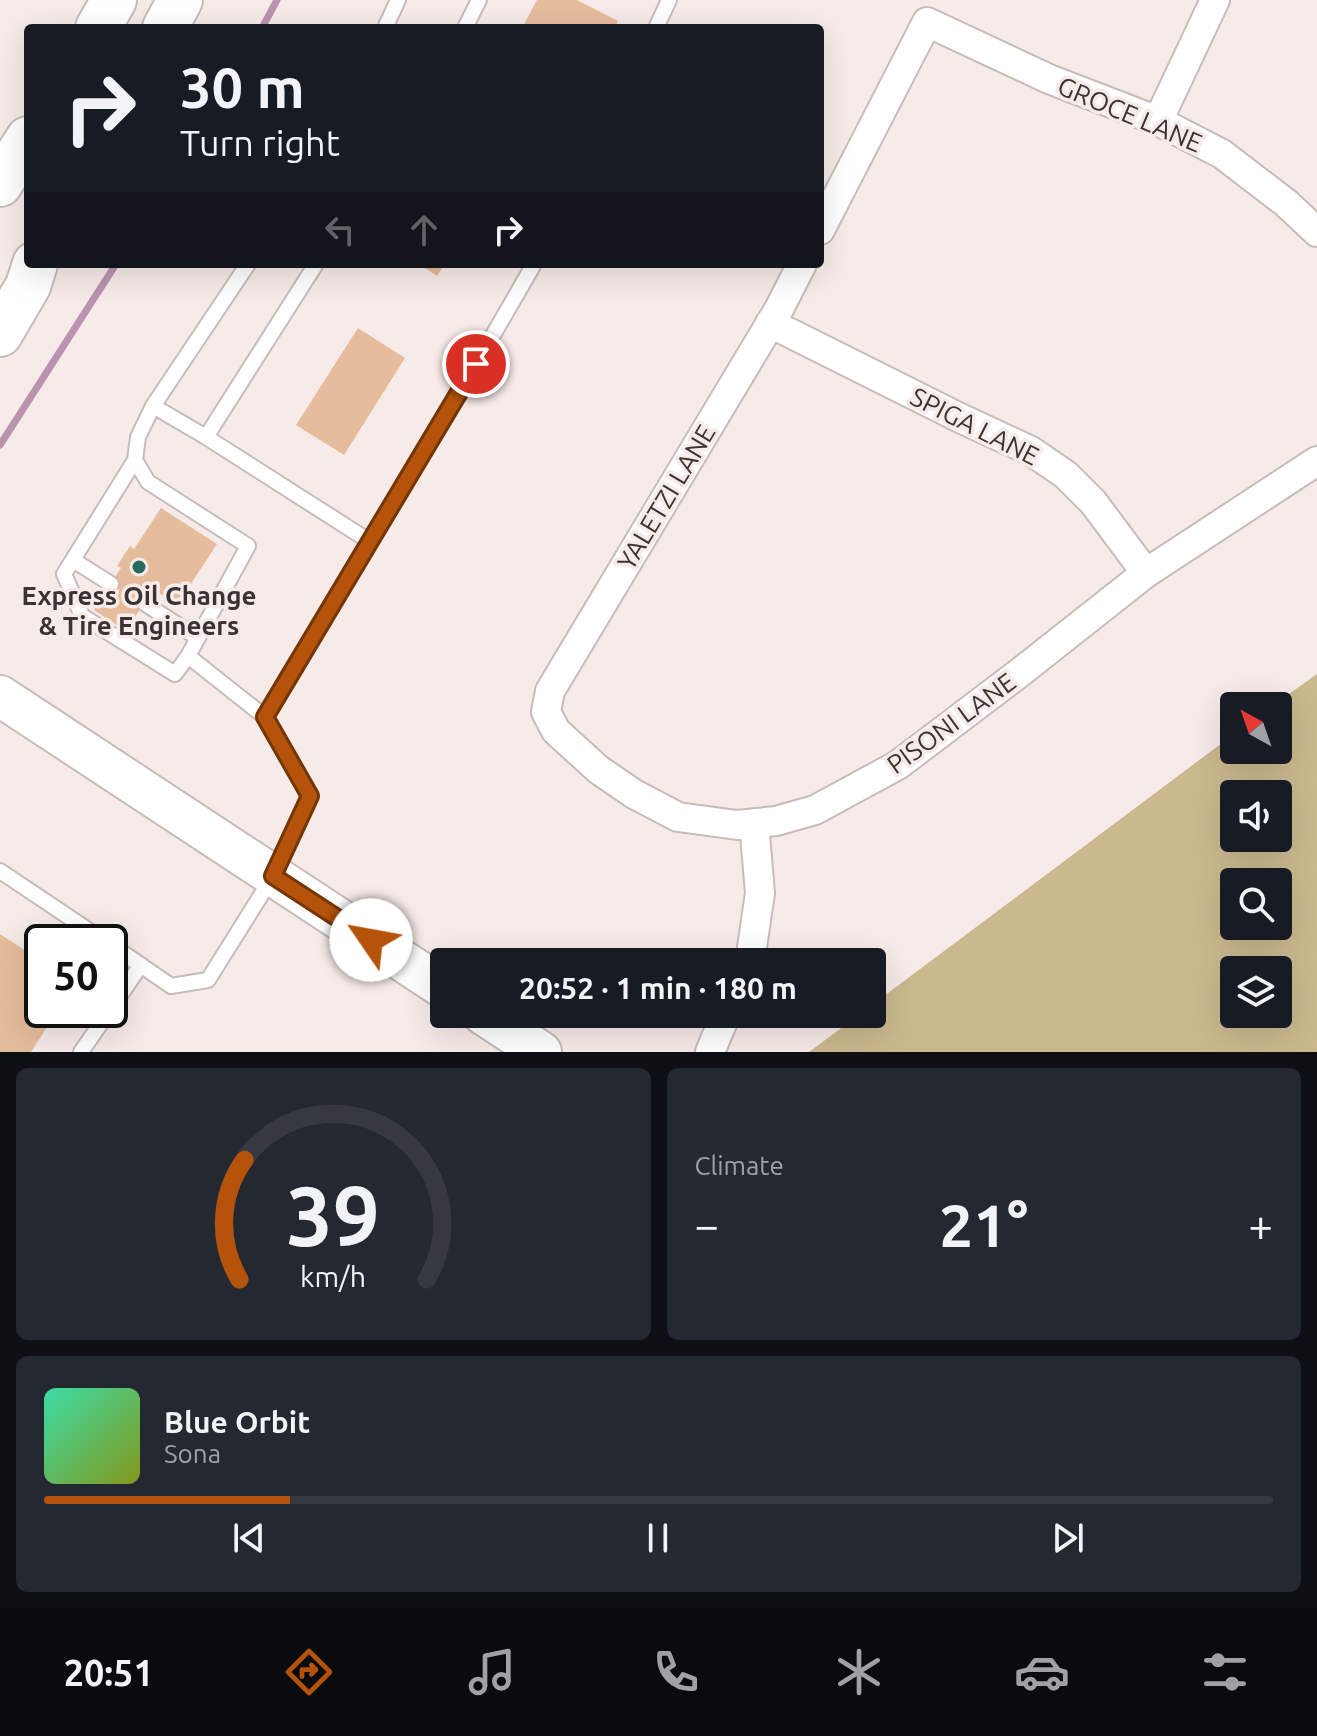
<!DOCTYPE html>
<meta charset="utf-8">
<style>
body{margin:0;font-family:Ubuntu,sans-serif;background:#242831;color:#f1f3f6;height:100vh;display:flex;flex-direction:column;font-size:30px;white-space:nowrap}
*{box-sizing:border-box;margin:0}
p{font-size:26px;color:#9ea1a6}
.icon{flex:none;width:44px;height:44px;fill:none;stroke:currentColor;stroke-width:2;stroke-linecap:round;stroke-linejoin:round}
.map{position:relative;height:1052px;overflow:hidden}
.details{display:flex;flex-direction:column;gap:16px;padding:16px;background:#0d0f14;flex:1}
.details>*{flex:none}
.top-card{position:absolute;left:24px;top:24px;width:800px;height:244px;border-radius:8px;box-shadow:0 8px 32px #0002;background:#171b24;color:#f1f3f6;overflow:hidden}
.needle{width:52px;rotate:320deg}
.buttons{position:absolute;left:1220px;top:692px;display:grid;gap:16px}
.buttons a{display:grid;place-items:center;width:72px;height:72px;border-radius:8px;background:#171b24;box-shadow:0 8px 32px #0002;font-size:40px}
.speed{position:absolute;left:24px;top:924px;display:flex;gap:16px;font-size:40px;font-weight:700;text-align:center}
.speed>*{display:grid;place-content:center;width:104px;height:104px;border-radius:50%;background:#171b24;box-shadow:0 8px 32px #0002;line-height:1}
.speed .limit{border:4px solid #111;border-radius:12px;background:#fff;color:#111}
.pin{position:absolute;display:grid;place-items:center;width:68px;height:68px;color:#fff;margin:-34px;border:4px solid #fff;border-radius:50%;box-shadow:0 2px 8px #0007}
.me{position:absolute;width:88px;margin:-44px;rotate:303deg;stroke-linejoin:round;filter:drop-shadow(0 0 6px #0008)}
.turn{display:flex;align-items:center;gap:28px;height:168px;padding:0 24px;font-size:36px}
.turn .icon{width:104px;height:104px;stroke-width:2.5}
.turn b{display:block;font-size:56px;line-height:68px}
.lanes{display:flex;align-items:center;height:76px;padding:0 24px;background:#0003;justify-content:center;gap:40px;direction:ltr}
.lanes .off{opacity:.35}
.big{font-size:60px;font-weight:700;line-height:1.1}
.details .widget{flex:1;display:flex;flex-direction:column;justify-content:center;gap:12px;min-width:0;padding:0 28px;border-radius:12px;background:#242831}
.details .dial{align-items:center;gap:0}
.dial svg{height:208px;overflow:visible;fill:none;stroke:#363941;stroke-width:7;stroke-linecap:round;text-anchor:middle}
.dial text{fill:#f1f3f6;stroke:none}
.song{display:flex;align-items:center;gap:24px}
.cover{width:96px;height:96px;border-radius:12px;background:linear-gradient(135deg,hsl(160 70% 55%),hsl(70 70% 35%))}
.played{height:8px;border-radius:4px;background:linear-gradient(90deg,#b45309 20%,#363941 20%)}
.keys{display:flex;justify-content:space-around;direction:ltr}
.heat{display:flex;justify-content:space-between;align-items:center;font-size:44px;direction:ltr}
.details .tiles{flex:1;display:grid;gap:16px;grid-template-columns:1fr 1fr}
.widget:last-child{grid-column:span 2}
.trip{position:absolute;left:430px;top:948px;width:456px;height:80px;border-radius:8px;background:#171b24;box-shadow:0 8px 32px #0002;font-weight:700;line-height:80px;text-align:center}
.menu{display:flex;height:128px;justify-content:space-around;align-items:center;background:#090b0e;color:#9ea1a6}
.menu .icon{width:56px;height:56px}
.menu .current{color:#b45309}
.menu b{font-size:36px;color:#f1f3f6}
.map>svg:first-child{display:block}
.green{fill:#cab98e;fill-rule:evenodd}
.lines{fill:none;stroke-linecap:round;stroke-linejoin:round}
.stream{stroke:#bb92b0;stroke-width:7}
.building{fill:#e5bd9c}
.service-casing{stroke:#c8bcba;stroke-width:18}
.minor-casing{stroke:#c8bcba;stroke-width:32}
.secondary-casing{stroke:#c8bcba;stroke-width:44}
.primary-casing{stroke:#c8bcba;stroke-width:48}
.service{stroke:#fff;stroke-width:14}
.minor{stroke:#fff;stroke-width:28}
.secondary{stroke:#fff;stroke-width:40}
.primary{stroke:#fff;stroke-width:44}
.route-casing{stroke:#753606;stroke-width:20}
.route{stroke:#b45309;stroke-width:14}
.poi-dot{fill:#286a5b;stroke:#f7ebe9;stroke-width:3}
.labels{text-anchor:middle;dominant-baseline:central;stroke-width:7;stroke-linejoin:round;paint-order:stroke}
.street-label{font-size:26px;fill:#393433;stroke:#f7ebe9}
.poi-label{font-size:26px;font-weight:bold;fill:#393433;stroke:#f7ebe9}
</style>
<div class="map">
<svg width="1317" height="1052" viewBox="0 0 1317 1052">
<rect width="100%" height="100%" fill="#f7ebe9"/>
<!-- green -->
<path class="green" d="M1317,674V1052H809L860,1014H872V1005L1234,734V750H1278V706H1272ZM1234,794H1278V838H1234ZM1234,882H1278V926H1234ZM1234,970H1278V1014H1234Z"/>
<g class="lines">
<!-- stream -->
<path class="stream" d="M262,28L277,0
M0,445L116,264"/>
</g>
<!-- building -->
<path class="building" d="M537,0H577L618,21L615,28H522Z
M419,264H445L437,276Z
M358,328L405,358L344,455L296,425Z
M161,508L217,544L177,605L153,589L126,631L94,610L121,568L117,566L130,546L134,549Z
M0,934L42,961V1010H58L31,1052H0Z"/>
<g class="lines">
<!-- service casing -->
<g class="service-casing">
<path id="service" d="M385,28L398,0
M465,28L479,0
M656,28L669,0
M248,264L153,406L138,437L135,460L148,482L248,546L188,656L265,717
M316,264L206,437L369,541
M153,406L206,437
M135,460L64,574L82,616L175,674L188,656
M73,560L111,584
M144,603L198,638
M0,871L106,942
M110,944L171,986L208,980L273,876L310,796L265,717C354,566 447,417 534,264
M81,1052L141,965"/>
</g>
<!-- minor casing -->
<g class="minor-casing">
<path id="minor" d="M1158,121L1215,0
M820,230L927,22L1049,79L1158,121L1222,154L1286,203L1317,232
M802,264L779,309L550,691L546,712L556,731L599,770L634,794L678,817L737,825L776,821L815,810L898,765L1018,674L1146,573L1317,461
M770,323L958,417L1031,451L1066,475L1093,502L1146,573
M748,962L751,954L760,893L754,823
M710,1052L726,1014"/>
</g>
<!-- secondary casing -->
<g class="secondary-casing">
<path id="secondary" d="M0,696L444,988
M483,1014L541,1052"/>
</g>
<!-- primary casing -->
<g class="primary-casing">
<path id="primary" d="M98,28L114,0
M165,28L180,0
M0,184L28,139
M0,334L28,286L35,264"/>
</g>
<!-- service -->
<use href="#service" class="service"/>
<!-- minor -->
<use href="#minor" class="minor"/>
<!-- secondary -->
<use href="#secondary" class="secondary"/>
<!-- primary -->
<use href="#primary" class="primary"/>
</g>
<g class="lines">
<!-- route casing -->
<g class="route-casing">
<path id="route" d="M371,940L273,876L310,796L265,717L476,364"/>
</g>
<!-- route -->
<use href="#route" class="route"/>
</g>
<!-- markers -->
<circle class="poi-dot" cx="139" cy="567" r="8"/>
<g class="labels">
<!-- street labels -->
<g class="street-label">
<text transform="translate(1130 114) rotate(23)">GROCE LANE</text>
<text transform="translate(975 426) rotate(27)">SPIGA LANE</text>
<text transform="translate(666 497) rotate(-59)">YALETZI LANE</text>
<text transform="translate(951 723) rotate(-36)">PISONI LANE</text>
</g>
<!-- poi labels -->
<g class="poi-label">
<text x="139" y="595">Express Oil Change<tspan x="139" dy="30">&amp; Tire Engineers</tspan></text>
</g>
</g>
</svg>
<div class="buttons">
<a><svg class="needle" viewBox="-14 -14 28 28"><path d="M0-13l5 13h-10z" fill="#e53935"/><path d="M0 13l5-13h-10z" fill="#9ea1a6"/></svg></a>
<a><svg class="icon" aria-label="sound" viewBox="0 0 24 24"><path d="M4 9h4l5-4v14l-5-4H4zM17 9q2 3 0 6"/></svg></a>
<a><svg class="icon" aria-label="search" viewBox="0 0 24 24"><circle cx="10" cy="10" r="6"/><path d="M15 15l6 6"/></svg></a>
<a><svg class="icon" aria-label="layers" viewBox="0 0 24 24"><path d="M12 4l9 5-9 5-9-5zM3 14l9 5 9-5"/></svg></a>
</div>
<div class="speed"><div class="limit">50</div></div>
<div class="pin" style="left:476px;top:364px;background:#d93025"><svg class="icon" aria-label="arrive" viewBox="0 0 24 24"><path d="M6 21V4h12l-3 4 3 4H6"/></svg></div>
<svg class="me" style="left:371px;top:940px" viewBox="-20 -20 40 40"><circle r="19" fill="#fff"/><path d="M0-13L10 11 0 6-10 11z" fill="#b45309"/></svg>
<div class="trip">20:52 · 1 min · 180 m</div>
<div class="top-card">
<div class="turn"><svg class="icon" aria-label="right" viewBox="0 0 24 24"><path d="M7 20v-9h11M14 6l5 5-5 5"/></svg><div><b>30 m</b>Turn right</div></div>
<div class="lanes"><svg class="icon off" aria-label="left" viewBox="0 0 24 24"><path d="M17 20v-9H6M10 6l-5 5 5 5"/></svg><svg class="icon off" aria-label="ahead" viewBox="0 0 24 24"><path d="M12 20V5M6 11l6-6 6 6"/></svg><svg class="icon" aria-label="right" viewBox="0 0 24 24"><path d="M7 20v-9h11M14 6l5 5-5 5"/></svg></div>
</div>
</div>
<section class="details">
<div class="tiles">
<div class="widget dial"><svg viewBox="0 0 100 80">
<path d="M14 69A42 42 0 1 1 86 69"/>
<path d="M14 69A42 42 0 0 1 16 23" stroke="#b45309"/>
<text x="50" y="56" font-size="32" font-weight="700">39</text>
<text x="50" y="72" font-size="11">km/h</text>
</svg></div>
<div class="widget"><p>Climate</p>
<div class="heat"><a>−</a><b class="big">21°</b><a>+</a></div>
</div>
<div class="widget">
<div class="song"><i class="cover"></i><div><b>Blue Orbit</b><p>Sona</p></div></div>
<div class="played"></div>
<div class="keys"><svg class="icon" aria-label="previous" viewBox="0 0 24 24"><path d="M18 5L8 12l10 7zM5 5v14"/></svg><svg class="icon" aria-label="pause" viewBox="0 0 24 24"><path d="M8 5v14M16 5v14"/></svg><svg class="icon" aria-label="next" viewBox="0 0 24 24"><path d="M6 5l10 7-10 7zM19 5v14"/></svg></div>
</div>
</div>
</section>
<nav class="menu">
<b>20:51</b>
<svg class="icon current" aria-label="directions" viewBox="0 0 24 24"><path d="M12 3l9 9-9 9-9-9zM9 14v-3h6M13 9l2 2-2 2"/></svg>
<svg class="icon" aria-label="music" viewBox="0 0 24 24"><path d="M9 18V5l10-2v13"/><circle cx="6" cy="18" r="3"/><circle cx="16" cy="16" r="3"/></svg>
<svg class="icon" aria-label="phone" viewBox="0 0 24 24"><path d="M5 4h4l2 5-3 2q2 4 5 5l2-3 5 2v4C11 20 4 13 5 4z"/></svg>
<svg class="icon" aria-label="climate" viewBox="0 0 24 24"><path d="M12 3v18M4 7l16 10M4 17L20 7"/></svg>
<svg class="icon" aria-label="car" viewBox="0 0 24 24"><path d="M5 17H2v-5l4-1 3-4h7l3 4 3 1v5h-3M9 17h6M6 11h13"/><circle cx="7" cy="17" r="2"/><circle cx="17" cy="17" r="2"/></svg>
<svg class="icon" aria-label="filters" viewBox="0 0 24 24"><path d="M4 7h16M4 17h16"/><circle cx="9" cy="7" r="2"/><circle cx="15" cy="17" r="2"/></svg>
</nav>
